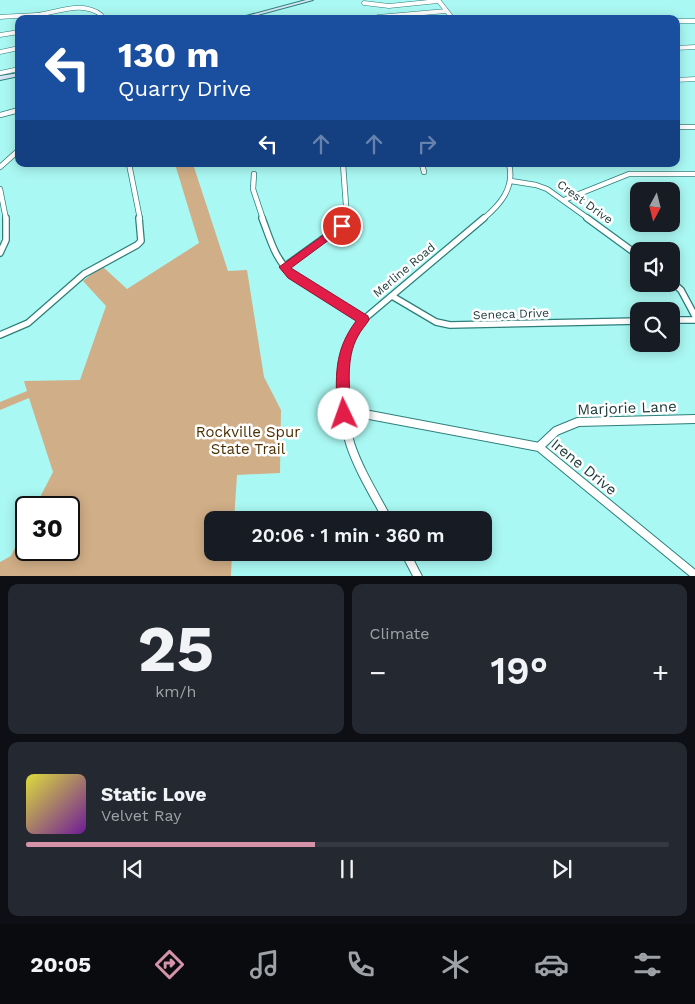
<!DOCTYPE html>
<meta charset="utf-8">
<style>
body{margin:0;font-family:"Work Sans",sans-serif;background:#242831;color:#f1f3f6;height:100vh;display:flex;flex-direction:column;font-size:19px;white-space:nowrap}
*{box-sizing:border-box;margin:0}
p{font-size:16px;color:#9ea1a6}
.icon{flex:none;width:28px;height:28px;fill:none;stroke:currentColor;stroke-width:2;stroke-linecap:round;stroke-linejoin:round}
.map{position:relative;height:576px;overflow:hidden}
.details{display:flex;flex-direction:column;gap:8px;padding:8px;background:#0d0f14;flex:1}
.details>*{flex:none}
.hud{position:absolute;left:15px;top:15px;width:665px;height:152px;border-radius:10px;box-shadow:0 2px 12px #0003;background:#1a4fa0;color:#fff;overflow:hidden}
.needle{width:32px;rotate:187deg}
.fabs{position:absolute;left:630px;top:182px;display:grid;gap:10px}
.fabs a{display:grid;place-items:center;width:50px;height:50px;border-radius:10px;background:#171b24;box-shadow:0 2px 12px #0003;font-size:25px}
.speed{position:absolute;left:15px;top:496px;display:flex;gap:10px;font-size:25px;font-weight:700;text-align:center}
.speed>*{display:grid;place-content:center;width:65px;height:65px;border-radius:50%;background:#171b24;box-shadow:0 2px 12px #0003;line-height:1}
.speed .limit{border:2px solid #111;border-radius:8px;background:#fff;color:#111}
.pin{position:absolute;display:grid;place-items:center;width:42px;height:42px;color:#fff;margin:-21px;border:2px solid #fff;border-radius:50%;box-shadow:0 1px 5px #0007}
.me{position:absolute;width:55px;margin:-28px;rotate:357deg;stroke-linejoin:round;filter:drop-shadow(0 0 4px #0008)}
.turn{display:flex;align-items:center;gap:18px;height:105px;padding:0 20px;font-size:22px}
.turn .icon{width:65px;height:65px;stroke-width:2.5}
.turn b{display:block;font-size:35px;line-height:42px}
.lanes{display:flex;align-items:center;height:48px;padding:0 20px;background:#0003;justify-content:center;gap:25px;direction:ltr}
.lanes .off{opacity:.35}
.big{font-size:38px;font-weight:600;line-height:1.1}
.details .widget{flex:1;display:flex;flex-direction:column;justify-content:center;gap:8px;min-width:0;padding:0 18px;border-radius:10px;background:#242831}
.details .dial{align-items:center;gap:0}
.dial b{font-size:65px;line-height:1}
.song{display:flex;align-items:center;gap:15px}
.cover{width:60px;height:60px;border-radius:8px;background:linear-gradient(135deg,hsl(60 70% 55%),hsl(280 70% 35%))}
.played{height:5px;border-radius:2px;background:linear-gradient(90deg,#d493a8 45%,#363941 45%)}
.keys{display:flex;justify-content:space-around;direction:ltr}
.heat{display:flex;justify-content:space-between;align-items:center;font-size:28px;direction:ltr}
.details .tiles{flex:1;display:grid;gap:8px;grid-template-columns:1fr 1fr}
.widget:last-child{grid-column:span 2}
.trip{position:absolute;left:204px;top:511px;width:288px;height:50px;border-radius:10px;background:#171b24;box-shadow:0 2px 12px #0003;font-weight:600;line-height:50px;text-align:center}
.tab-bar{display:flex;height:80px;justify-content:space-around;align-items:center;background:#090b0e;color:#9ea1a6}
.tab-bar .icon{width:35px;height:35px}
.tab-bar .active{color:#d493a8}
.tab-bar b{font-size:22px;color:#f1f3f6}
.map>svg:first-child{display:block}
.green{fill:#d0ae87}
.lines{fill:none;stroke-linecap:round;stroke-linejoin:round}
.street-far3-casing{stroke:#2e7e7a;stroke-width:5}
.street-far2-casing{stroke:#2e7e7a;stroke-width:6}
.street-far1-casing{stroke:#2e7e7a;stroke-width:8}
.street-casing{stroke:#2e7e7a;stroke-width:10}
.secondary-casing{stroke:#2e7e7a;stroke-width:2}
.street-far3{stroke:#fff;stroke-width:4}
.street-far2{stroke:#fff;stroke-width:4.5}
.street-far1{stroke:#fff;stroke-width:5.5}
.street{stroke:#fff;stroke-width:8}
.secondary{fill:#d7e6f7;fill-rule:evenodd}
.route{fill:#e11d48;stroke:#92132f}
.labels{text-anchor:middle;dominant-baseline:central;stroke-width:5;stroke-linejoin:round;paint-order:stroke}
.street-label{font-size:12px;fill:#193938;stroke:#fff}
.near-street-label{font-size:15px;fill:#193938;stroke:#fff}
.near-park-label{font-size:15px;fill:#4c2f01;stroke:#fff}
</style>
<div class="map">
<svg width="695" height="577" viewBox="0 0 695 577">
<rect width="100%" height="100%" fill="#aaf8f3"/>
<!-- green -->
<path class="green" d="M175,164H193L228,271L247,270L264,377L281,410L280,473L237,475L234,520H212V552L232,553L231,576H0V562L11,556L26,525V550H69V508L35,507L53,472L29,398L0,410V402L27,391L24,381L80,380L106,306L83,281L102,266L127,289L199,243Z"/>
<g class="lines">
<!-- street-far3 casing -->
<g class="street-far3-casing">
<path id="street-far3" d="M438,0L453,19
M364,3L389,6L438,1
M0,17C12,16 24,16 36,15C57,13 82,0 101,15L99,19
M379,19L378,17L446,11
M676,21H695
M0,35L19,32
M676,48L695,47
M0,52L19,48
M0,73L19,69
M676,80L695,79"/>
</g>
<!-- street-far2 casing -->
<g class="street-far2-casing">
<path id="street-far2" d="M0,115L19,110
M676,127H695
M129,164L140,219
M343,164L347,219
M422,164L424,172
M0,167L19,150
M254,174L253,189L263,219
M511,181L536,185L547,189L589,219
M0,189L6,219
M564,200L629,174H695
M483,219C500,205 515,188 509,164"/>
</g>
<!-- street-far1 casing -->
<g class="street-far1-casing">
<path id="street-far1" d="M262,218C271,241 274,257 292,275L363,320
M587,218L639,256
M0,253L6,240V218
M284,267L345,223L347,218
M671,281L681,290L695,316
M392,296L436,322L450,325L639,321
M671,320H695
M0,335L28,323L84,274L137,245L141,241L139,218
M342,376L346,348L363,320L484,218"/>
</g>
<!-- street casing -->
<g class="street-casing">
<path id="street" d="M342,375C339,439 359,467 388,520
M344,414L359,413L539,447L695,575
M539,447L556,431L578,422L695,419
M405,552L418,577"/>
</g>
<!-- secondary casing -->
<g class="secondary-casing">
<path id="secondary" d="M306,0H313L243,19H235Z
M19,73V76L0,80V76Z"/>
</g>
<!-- street-far3 -->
<use href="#street-far3" class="street-far3"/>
<!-- street-far2 -->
<use href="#street-far2" class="street-far2"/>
<!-- street-far1 -->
<use href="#street-far1" class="street-far1"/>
<!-- street -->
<use href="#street" class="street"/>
<!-- secondary -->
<use href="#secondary" class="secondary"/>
</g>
<!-- route -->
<path class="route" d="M342,222L347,226L345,228L291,268L368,316L369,320C366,325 361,330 358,336C345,359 350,388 351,414L349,418L344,420L339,418L337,414C336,377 333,352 356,321L288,278L279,267Z"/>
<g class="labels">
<!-- street labels -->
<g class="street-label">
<text transform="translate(585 202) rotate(36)">Crest Drive</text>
<text transform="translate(404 270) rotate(-40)">Merline Road</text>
<text transform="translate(511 314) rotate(-2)">Seneca Drive</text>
</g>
<!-- near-street labels -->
<g class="near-street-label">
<text transform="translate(627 408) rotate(-2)">Marjorie Lane</text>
<text transform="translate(584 467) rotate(39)">Irene Drive</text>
</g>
<!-- near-park labels -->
<g class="near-park-label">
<text x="248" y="432">Rockville Spur<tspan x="248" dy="17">State Trail</tspan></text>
</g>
</g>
</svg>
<div class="fabs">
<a><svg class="needle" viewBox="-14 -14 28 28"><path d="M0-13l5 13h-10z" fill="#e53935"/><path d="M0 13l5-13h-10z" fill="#9ea1a6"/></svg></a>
<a><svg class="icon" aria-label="sound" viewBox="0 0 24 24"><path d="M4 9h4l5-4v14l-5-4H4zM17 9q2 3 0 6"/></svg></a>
<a><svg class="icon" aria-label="search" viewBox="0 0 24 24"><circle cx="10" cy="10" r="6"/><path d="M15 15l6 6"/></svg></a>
</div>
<div class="speed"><div class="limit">30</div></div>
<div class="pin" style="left:342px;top:226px;background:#d93025"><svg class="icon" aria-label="arrive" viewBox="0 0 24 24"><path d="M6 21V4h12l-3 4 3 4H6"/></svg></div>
<svg class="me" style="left:344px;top:414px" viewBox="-20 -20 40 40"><circle r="19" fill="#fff"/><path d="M0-13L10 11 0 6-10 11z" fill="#e11d48"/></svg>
<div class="trip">20:06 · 1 min · 360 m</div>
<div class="hud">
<div class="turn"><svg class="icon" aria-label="left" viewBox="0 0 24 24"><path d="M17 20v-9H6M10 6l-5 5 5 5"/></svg><div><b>130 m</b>Quarry Drive</div></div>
<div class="lanes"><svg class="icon" aria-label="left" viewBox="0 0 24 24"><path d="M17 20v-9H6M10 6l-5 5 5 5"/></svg><svg class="icon off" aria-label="ahead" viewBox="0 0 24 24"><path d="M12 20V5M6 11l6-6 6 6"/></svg><svg class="icon off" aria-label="ahead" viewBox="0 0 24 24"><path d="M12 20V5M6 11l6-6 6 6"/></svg><svg class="icon off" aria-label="right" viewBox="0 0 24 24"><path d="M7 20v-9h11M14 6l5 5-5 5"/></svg></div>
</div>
</div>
<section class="details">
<div class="tiles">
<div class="widget dial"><b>25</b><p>km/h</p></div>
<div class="widget"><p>Climate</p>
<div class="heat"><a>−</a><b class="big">19°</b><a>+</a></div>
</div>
<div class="widget">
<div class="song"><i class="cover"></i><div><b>Static Love</b><p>Velvet Ray</p></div></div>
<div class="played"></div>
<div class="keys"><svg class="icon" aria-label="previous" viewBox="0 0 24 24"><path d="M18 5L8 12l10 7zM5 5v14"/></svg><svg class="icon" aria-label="pause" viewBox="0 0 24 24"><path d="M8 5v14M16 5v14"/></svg><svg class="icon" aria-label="next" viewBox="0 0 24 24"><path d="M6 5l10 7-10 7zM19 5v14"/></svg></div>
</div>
</div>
</section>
<nav class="tab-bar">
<b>20:05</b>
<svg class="icon active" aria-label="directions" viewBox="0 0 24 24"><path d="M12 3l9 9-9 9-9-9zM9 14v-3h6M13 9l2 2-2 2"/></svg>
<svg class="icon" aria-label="music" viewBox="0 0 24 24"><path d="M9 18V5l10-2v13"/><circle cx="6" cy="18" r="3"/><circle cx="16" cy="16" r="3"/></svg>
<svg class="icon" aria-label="phone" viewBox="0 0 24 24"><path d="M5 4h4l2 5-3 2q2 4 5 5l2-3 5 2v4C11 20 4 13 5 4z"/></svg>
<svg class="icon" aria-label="climate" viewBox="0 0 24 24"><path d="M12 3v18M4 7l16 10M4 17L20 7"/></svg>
<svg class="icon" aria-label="car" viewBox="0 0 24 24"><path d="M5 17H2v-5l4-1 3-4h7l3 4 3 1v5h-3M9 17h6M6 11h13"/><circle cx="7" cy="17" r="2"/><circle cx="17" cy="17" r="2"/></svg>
<svg class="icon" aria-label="filters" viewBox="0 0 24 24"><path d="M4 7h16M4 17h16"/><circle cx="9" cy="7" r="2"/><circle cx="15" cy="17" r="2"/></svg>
</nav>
